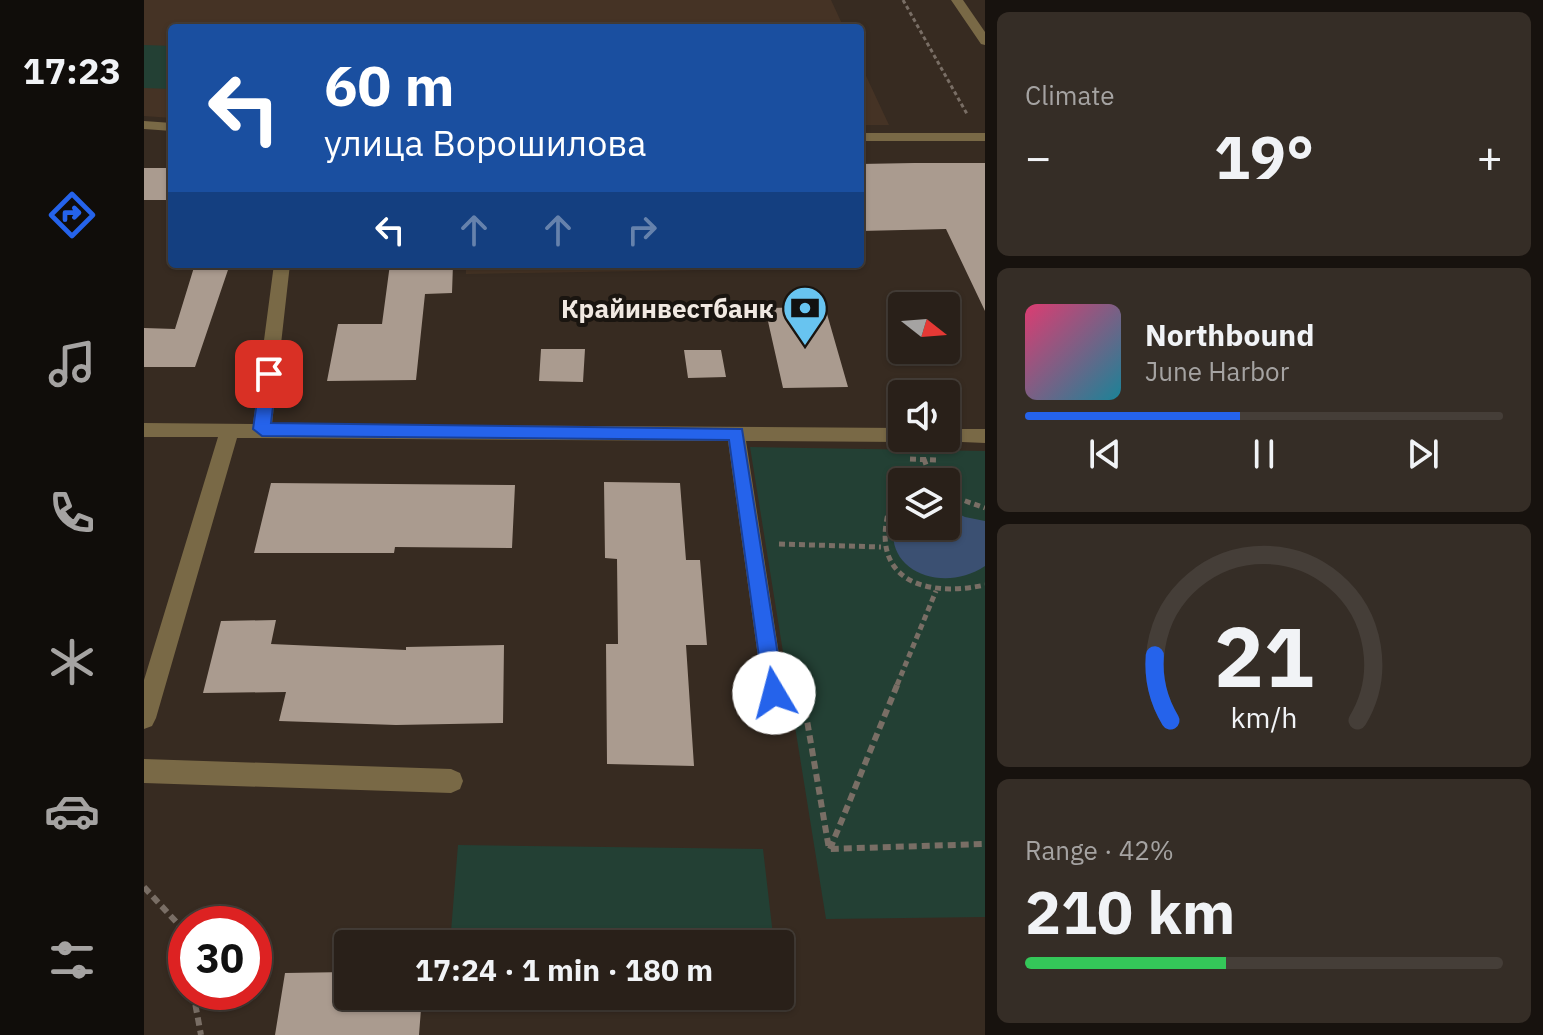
<!DOCTYPE html>
<meta charset="utf-8">
<style>
body{margin:0;font-family:"IBM Plex Sans",sans-serif;background:#352d26;color:#f1f3f6;height:100vh;display:flex;flex-direction:column;font-size:30px;white-space:nowrap}
*{box-sizing:border-box;margin:0}
p{font-size:26px;color:#a5a3a2}
.icon{flex:none;width:44px;height:44px;fill:none;stroke:currentColor;stroke-width:2;stroke-linecap:round;stroke-linejoin:round}
.map{position:relative;flex:1;overflow:hidden}
.side{display:flex;flex-direction:column;gap:12px;padding:12px;background:#17120e;width:558px}
.side>*{flex:none}
.hud{position:absolute;left:24px;top:24px;width:696px;height:244px;border-radius:8px;box-shadow:0 2px 6px #0004,0 0 0 2px #453e38;background:#1a4fa0;color:#fff;overflow:hidden}
.needle{width:52px;rotate:107deg}
.buttons{position:absolute;left:744px;top:292px;display:grid;gap:16px}
.buttons a{display:grid;place-items:center;width:72px;height:72px;border-radius:8px;background:#292019;box-shadow:0 2px 6px #0004,0 0 0 2px #453e38;font-size:40px}
.speed{position:absolute;left:24px;top:906px;display:flex;gap:16px;font-size:40px;font-weight:700;text-align:center}
.speed>*{display:grid;place-content:center;width:104px;height:104px;border-radius:50%;background:#292019;box-shadow:0 2px 6px #0004,0 0 0 2px #453e38;line-height:1}
.speed .limit{border:12px solid #d22;background:#fff;color:#111}
.pin{position:absolute;display:grid;place-items:center;width:68px;height:68px;color:#fff;margin:-34px;border-radius:16px;box-shadow:0 4px 12px #0006}
.me{position:absolute;width:88px;margin:-44px;rotate:352deg;stroke-linejoin:round;filter:drop-shadow(0 0 6px #0008)}
.turn{display:flex;align-items:center;gap:28px;height:168px;padding:0 24px;font-size:36px}
.turn .icon{width:104px;height:104px;stroke-width:2.5}
.turn b{display:block;font-size:56px;line-height:68px}
.lanes{display:flex;align-items:center;height:76px;padding:0 24px;background:#0003;justify-content:center;gap:40px;direction:ltr}
.lanes .off{opacity:.35}
.big{font-size:60px;font-weight:800;line-height:1.1}
.side .widget{flex:1;display:flex;flex-direction:column;justify-content:center;gap:12px;min-width:0;padding:0 28px;border-radius:12px;background:#352d26}
.side .dial{align-items:center;gap:0}
.dial svg{height:208px;overflow:visible;fill:none;stroke:#453e38;stroke-width:7;stroke-linecap:round;text-anchor:middle}
.dial text{fill:#f1f3f6;stroke:none}
.song{display:flex;align-items:center;gap:24px}
.cover{width:96px;height:96px;border-radius:12px;background:linear-gradient(135deg,hsl(340 70% 55%),hsl(190 70% 35%))}
.played{height:8px;border-radius:4px;background:linear-gradient(90deg,#2563eb 45%,#453e38 45%)}
.keys{display:flex;justify-content:space-around;direction:ltr}
.heat{display:flex;justify-content:space-between;align-items:center;font-size:44px;direction:ltr}
.charge{height:12px;border-radius:6px;background:linear-gradient(90deg,#34c759 42%,#453e38 0)}
.trip{position:absolute;left:190px;top:930px;width:460px;height:80px;border-radius:8px;background:#292019;box-shadow:0 2px 6px #0004,0 0 0 2px #453e38;font-weight:800;line-height:80px;text-align:center}
main{display:flex;flex:1;min-height:0}
.tabs{display:flex;flex-direction:column;width:144px;justify-content:space-around;align-items:center;background:#100d0a;color:#a5a3a2}
.tabs .icon{width:56px;height:56px}
.tabs .selected{color:#2563eb}
.tabs b{font-size:36px;color:#f1f3f6}
.map>svg:first-child{display:block}
.built{fill:#453325}
.green{fill:#234034;fill-rule:evenodd}
.water{fill:#3b5072}
.building{fill:#aa9b8f}
.lines{fill:none;stroke-linecap:round;stroke-linejoin:round}
.path-far2{stroke:#796e65;stroke-width:3;stroke-dasharray:4 3;stroke-linecap:butt}
.path-far1{stroke:#796e65;stroke-width:5;stroke-dasharray:6 4;stroke-linecap:butt}
.path{stroke:#796e65;stroke-width:6;stroke-dasharray:8 5;stroke-linecap:butt}
.minor{fill:#796946;fill-rule:evenodd}
.route{fill:#2563eb;stroke:#184099;stroke-width:2}
.labels{text-anchor:middle;dominant-baseline:central;stroke-width:8;stroke-linejoin:round;paint-order:stroke}
.poi-label{font-size:26px;font-weight:bold;fill:#f1e9e2;stroke:#1a1510;text-anchor:end}
</style>
<main>
<nav class="tabs">
<b>17:23</b>
<svg class="icon selected" aria-label="directions" viewBox="0 0 24 24"><path d="M12 3l9 9-9 9-9-9zM9 14v-3h6M13 9l2 2-2 2"/></svg>
<svg class="icon" aria-label="music" viewBox="0 0 24 24"><path d="M9 18V5l10-2v13"/><circle cx="6" cy="18" r="3"/><circle cx="16" cy="16" r="3"/></svg>
<svg class="icon" aria-label="phone" viewBox="0 0 24 24"><path d="M5 4h4l2 5-3 2q2 4 5 5l2-3 5 2v4C11 20 4 13 5 4z"/></svg>
<svg class="icon" aria-label="climate" viewBox="0 0 24 24"><path d="M12 3v18M4 7l16 10M4 17L20 7"/></svg>
<svg class="icon" aria-label="car" viewBox="0 0 24 24"><path d="M5 17H2v-5l4-1 3-4h7l3 4 3 1v5h-3M9 17h6M6 11h13"/><circle cx="7" cy="17" r="2"/><circle cx="17" cy="17" r="2"/></svg>
<svg class="icon" aria-label="filters" viewBox="0 0 24 24"><path d="M4 7h16M4 17h16"/><circle cx="9" cy="7" r="2"/><circle cx="15" cy="17" r="2"/></svg>
</nav>
<div class="map">
<svg width="841" height="1035" viewBox="0 0 841 1035">
<rect width="100%" height="100%" fill="#372b21"/>
<!-- built -->
<path class="built" d="M0,0H687L700,28H28V118L0,116Z
M716,63L745,125H716Z
M322,264H628L625,269L322,274Z"/>
<!-- green -->
<path class="green" d="M0,45L28,46V89L0,88Z
M606,447L841,451V917L682,919ZM758,482H802V526H758Z
M314,845L619,849L630,944H306Z
M301,996H636L637,1005L301,1000Z"/>
<!-- water -->
<path class="water" d="M758,506V526H802V508L821,517L841,521V566C793,598 725,563 758,506Z"/>
<!-- building -->
<path class="building" d="M770,163H841V311L802,229L716,231V164Z
M0,168H28V200H0Z
M51,264H86L51,367H0V328L31,329Z
M246,264H309L308,293L281,294L272,380L183,381L194,324H238Z
M681,307L704,387L639,388L621,308Z
M397,349H441L439,382L395,381Z
M540,350H577L582,377L544,378Z
M460,482L536,483L542,560H556L563,645H542L550,766L463,764L462,644H474L473,559L461,558Z
M127,483L371,485L368,548L251,547L250,553H110Z
M132,620L127,644L262,650V647L360,645L359,723L252,725L135,721L142,692L59,693L77,621Z
M204,972V996H278L275,1035H131L141,973Z"/>
<g class="lines">
<!-- path-far2 -->
<path class="path-far2" d="M759,0L823,114"/>
<!-- path-far1 -->
<path class="path-far1" d="M766,459L792,460
M780,459L788,482
M758,494L750,495C720,572 770,600 841,585
M802,494L841,508
M635,544L737,547
M753,685L792,591"/>
<!-- path -->
<path class="path" d="M659,697L685,849L841,844
M686,849L754,683
M0,887L35,925L42,960
M49,992L57,1035"/>
<!-- minor -->
<path class="minor" d="M807,0H819L841,32V45L837,44Z
M0,121L28,123V131L0,129Z
M716,133H841V141H716Z
M130,264H146L128,424L758,428V438H766L758,442L602,441L641,693L638,700L630,704L622,700L619,693L584,441L93,438L12,718L8,726L0,729V680L74,437H0V423L109,424Z
M802,429H841V443L795,441L794,438H802Z
M0,759L307,769L316,773L319,781L316,789L307,793L0,783Z"/>
</g>
<!-- route -->
<path class="route" d="M125,368L133,374L127,423L598,429L640,693L637,700L630,703L623,700L620,693L585,440L118,436L109,429L117,374Z"/>
<!-- icons -->
<defs>
<g id="bank-pin" transform="scale(2.3)"><path d="M0 17L-7.5 6A9.5 9.5 0 1 1 7.5 6Z" fill="#68c4f0" stroke="#1a1510"/><path d="M-6-4H6V4H-6ZM0-2.3a2.3 2.3 0 1 0 0 4.6a2.3 2.3 0 1 0 0-4.6Z" fill="#111"/></g>
</defs>
<g fill-rule="evenodd">
<use href="#bank-pin" x="661" y="308"/>
</g>
<g class="labels">
<!-- poi labels -->
<g class="poi-label">
<text x="630" y="308">Крайинвестбанк</text>
</g>
</g>
</svg>
<div class="buttons">
<a><svg class="needle" viewBox="-14 -14 28 28"><path d="M0-13l5 13h-10z" fill="#e53935"/><path d="M0 13l5-13h-10z" fill="#a5a3a2"/></svg></a>
<a><svg class="icon" aria-label="sound" viewBox="0 0 24 24"><path d="M4 9h4l5-4v14l-5-4H4zM17 9q2 3 0 6"/></svg></a>
<a><svg class="icon" aria-label="layers" viewBox="0 0 24 24"><path d="M12 4l9 5-9 5-9-5zM3 14l9 5 9-5"/></svg></a>
</div>
<div class="speed"><div class="limit">30</div></div>
<div class="pin" style="left:125px;top:374px;background:#d93025"><svg class="icon" aria-label="arrive" viewBox="0 0 24 24"><path d="M6 21V4h12l-3 4 3 4H6"/></svg></div>
<svg class="me" style="left:630px;top:693px" viewBox="-20 -20 40 40"><circle r="19" fill="#fff"/><path d="M0-13L10 11 0 6-10 11z" fill="#2563eb"/></svg>
<div class="trip">17:24 · 1 min · 180 m</div>
<div class="hud">
<div class="turn"><svg class="icon" aria-label="left" viewBox="0 0 24 24"><path d="M17 20v-9H6M10 6l-5 5 5 5"/></svg><div><b>60 m</b>улица Ворошилова</div></div>
<div class="lanes"><svg class="icon" aria-label="left" viewBox="0 0 24 24"><path d="M17 20v-9H6M10 6l-5 5 5 5"/></svg><svg class="icon off" aria-label="ahead" viewBox="0 0 24 24"><path d="M12 20V5M6 11l6-6 6 6"/></svg><svg class="icon off" aria-label="ahead" viewBox="0 0 24 24"><path d="M12 20V5M6 11l6-6 6 6"/></svg><svg class="icon off" aria-label="right" viewBox="0 0 24 24"><path d="M7 20v-9h11M14 6l5 5-5 5"/></svg></div>
</div>
</div>
<section class="side">
<div class="widget"><p>Climate</p>
<div class="heat"><a>−</a><b class="big">19°</b><a>+</a></div>
</div>
<div class="widget">
<div class="song"><i class="cover"></i><div><b>Northbound</b><p>June Harbor</p></div></div>
<div class="played"></div>
<div class="keys"><svg class="icon" aria-label="previous" viewBox="0 0 24 24"><path d="M18 5L8 12l10 7zM5 5v14"/></svg><svg class="icon" aria-label="pause" viewBox="0 0 24 24"><path d="M8 5v14M16 5v14"/></svg><svg class="icon" aria-label="next" viewBox="0 0 24 24"><path d="M6 5l10 7-10 7zM19 5v14"/></svg></div>
</div>
<div class="widget dial"><svg viewBox="0 0 100 80">
<path d="M14 69A42 42 0 1 1 86 69"/>
<path d="M14 69A42 42 0 0 1 8 44" stroke="#2563eb"/>
<text x="50" y="56" font-size="32" font-weight="700">21</text>
<text x="50" y="72" font-size="11">km/h</text>
</svg></div>
<div class="widget"><p>Range · 42%</p><b class="big">210 km</b><div class="charge"></div></div>
</section>
</main>
